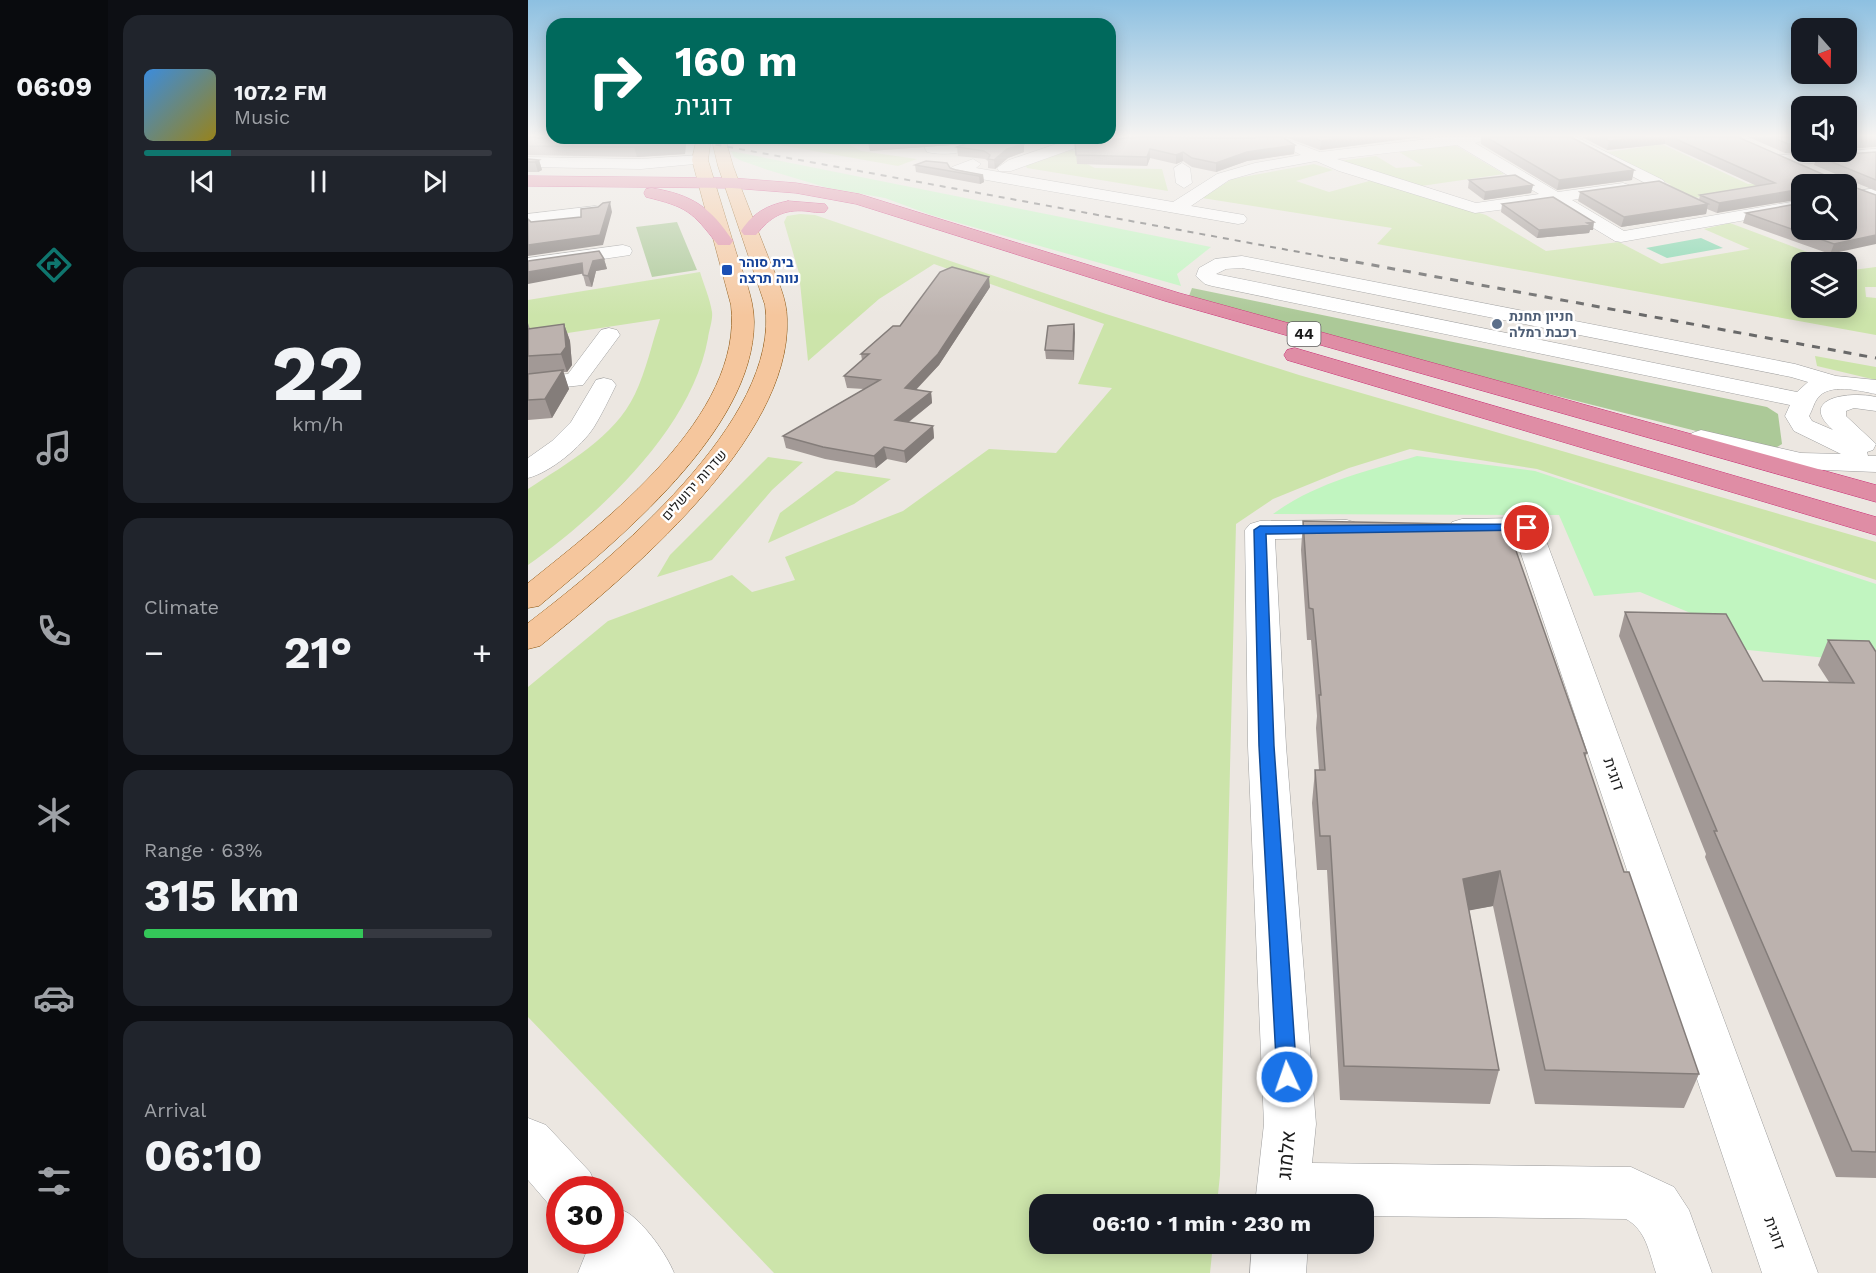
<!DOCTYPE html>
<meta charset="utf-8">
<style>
body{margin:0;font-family:"Work Sans",Heebo,sans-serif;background:#20242c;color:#f1f3f6;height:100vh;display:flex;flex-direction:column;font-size:22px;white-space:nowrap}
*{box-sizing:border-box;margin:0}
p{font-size:20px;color:#9ea1a6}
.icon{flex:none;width:33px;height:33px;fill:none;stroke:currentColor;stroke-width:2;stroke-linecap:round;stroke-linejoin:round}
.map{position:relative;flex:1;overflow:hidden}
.sheet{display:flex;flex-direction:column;gap:15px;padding:15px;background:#0d0f14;width:420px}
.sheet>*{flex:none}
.top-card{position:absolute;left:18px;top:18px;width:570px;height:126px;border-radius:18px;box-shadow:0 3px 15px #0003;background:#00695c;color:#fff;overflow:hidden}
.needle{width:39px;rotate:160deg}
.tools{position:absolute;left:1263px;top:18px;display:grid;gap:12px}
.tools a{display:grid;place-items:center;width:66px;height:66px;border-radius:12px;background:#171b24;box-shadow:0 3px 15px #0003;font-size:30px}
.speed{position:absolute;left:18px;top:1176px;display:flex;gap:12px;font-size:30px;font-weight:700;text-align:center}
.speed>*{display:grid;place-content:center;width:78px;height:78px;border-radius:50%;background:#171b24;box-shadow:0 3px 15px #0003;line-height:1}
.speed .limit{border:9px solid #d22;background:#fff;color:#111}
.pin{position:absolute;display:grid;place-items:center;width:51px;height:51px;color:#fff;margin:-26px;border:3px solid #fff;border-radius:50%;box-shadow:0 2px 6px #0007}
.me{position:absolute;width:66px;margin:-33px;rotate:357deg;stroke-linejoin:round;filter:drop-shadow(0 0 4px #0008)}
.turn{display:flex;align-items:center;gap:21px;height:126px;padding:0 30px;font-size:27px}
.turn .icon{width:78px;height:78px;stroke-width:2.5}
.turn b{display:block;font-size:42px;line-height:51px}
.big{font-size:45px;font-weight:700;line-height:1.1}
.sheet .card{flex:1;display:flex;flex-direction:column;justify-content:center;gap:9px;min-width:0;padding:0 21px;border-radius:18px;background:#20242c}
.sheet .dial{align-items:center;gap:0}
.dial b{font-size:78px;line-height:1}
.song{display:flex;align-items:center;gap:18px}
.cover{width:72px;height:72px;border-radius:9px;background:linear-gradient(135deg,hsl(210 70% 55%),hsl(50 70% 35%))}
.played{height:6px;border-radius:3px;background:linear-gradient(90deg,#0f766e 25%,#363941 25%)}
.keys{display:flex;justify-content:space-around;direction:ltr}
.heat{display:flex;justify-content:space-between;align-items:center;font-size:33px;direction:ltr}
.charge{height:9px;border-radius:4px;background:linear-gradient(90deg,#34c759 63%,#363941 0)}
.trip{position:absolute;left:501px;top:1194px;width:345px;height:60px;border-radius:18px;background:#171b24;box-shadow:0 3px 15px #0003;font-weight:700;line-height:60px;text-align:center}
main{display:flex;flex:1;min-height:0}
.tabs{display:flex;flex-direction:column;width:108px;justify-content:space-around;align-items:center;background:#090b0e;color:#9ea1a6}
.tabs .icon{width:42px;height:42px}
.tabs .selected{color:#0f766e}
.tabs b{font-size:27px;color:#f1f3f6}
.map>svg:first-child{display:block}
.grass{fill:#cce4aa}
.forest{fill:#acc998}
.park{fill:#c1f5c0}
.pitch{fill:#84d7ae}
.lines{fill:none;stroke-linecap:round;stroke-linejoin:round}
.minor-casing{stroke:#9f9f9f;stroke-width:1}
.major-casing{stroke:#89510a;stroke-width:1}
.highway-casing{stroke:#c92f75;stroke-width:1}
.minor{fill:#fff;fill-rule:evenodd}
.major{fill:#f5c69d;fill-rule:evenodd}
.highway{fill:#df8da5;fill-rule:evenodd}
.rail-far1{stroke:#696969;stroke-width:2;stroke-dasharray:6 6;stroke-linecap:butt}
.rail{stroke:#696969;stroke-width:3;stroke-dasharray:8 8;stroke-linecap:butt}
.wall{fill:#a29996}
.shaded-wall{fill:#847d7a}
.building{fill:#bcb2ae;stroke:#847d7a;stroke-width:1.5}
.route{fill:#1a73e8;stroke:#114b97;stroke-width:1.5}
.transit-dot{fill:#1a4fb4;stroke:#fff;stroke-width:2}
.service-dot{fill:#5c6f8a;stroke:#fff;stroke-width:2}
.labels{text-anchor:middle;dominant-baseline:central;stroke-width:5;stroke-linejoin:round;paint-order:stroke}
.far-transit-label{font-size:14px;font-weight:bold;fill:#164399;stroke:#fff;text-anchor:start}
.far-service-label{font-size:14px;font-weight:bold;fill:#4e5e75;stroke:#fff;text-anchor:start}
.far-street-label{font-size:14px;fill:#1b1b1b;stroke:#fff}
.shield{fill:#fff;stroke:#5f5f5f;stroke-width:1.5}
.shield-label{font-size:15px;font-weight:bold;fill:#1b1b1b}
.street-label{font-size:16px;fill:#1b1b1b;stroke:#fff}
.near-street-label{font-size:20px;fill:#1b1b1b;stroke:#fff}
</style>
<main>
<nav class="tabs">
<b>06:09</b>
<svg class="icon selected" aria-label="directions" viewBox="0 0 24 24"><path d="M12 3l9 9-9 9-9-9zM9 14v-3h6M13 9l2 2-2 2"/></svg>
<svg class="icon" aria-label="music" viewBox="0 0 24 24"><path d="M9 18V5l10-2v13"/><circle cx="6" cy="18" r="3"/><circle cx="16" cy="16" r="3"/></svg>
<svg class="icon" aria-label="phone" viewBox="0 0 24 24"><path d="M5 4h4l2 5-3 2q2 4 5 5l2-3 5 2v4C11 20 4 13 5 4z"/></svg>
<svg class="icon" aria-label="climate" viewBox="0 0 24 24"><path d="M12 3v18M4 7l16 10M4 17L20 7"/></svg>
<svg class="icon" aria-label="car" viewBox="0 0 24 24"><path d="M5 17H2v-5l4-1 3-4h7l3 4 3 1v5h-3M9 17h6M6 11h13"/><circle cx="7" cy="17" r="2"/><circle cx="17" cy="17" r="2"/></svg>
<svg class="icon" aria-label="filters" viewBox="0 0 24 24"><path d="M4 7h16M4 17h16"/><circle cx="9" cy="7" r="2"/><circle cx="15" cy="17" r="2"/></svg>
</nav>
<section class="sheet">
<div class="card">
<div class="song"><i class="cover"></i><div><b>107.2 FM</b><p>Music</p></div></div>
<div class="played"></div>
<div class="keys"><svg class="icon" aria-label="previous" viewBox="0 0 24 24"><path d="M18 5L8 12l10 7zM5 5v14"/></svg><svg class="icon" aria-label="pause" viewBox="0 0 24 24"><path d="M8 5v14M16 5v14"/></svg><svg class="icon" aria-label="next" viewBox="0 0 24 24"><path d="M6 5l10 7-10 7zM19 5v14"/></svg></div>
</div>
<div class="card dial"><b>22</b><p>km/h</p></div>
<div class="card"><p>Climate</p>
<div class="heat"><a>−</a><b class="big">21°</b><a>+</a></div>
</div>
<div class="card"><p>Range · 63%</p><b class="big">315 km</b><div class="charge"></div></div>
<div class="card"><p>Arrival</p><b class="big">06:10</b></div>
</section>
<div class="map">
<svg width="1348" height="1273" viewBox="0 0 1348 1273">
<rect width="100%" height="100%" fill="#ece7e1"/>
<!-- grass -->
<path class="grass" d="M1110,137L1125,140L1220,184L1280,178L1274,184L1143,201L1113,190L1143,185L1080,152L1116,147L1097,139Z
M213,138H334L317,142L333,151L389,159L370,166Z
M927,145L976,174L893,186L812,161L848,156L868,168L895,166L871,152Z
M544,150L555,154L549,159L567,168L634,169L640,191L499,168L497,165Z
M786,164L805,170L768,181L801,192L845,180L958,215L1018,251L1091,242L1133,264L1222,249L1176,229L1202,223L1306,262H1274V308H1318L1319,267L1325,270L1348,267V287H1337L1338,297L1348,298V335L849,244L864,228L674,198L704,179Z
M272,214L287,215L578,314L771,375L1348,542V580L1009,469L882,449L821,468L745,499L708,524L692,1175L689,1204H512V1244H685L682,1273H246L0,1017V687L80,621L204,575L224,592L267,580L257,557L375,511L461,449L528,453L584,388L550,384L576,324L406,264L351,299L280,361L271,273L256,222L259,216Z
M172,272C176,285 182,299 184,312C185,320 181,330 180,338C164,428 72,514 0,565V489C39,463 86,438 107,394C118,371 124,343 132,319L0,339V300Z
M1287,356L1348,367V380L1289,366Z
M240,457L275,462L244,490L184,560L129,577L142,555Z
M308,471L363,479L326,504L240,543L252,513Z"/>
<!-- forest -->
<path class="forest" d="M149,222L169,270L124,277L108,227Z
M664,288L1239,407L1250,414L1254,444L1244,450L985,385L661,296Z"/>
<!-- park -->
<path class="park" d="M203,151L683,247L649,274L653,286L403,215L357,198L300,188L240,170L214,161L206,157Z
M889,456L1007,471L1348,584V663L1210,649L1189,624L1112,592L1066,596L1031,515L745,514C787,483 839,471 889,456Z"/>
<!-- pitch -->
<path class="pitch" d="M1173,238L1195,248L1139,258L1118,248Z"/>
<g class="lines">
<!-- minor casing -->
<g class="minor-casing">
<path id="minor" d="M916,137H956L954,141L947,143L1030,192L1095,183L1101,185L1103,188L1101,191L1044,200L1096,231L1274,200V210L1093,242L1087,241L1024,203L947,213L811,171L788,161L729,172L701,180L663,206L716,215L719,219L716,223L710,224L430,175L422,170L424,167L445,159L453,164L448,168L645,202L689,174L727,163L773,155L753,144L755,141L760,140L792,152ZM929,145L1011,194L948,203L809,159Z
M1029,137H1048L1135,180L1137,183L1135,186H1123Z
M392,138H406L409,144L435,143L442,147C435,155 410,155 399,152Z
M546,138H564L553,146L483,171H471L469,168L481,160Z
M1348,149V159L1252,165L1244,160L1252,155Z
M172,155L177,157L180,160L177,163L113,169L0,167V157L113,159Z
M654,163L662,168L664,183L656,188L648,183L646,168Z
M1348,188V198L1318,203V193Z
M67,206L73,207L76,211L73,215L0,224V214Z
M95,245L102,247L104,251L102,255L0,270V258Z
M714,256L1267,364L1308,376L1348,380V394C1332,391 1300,382 1289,399C1286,403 1284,411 1281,416L1284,421L1305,430C1268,397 1324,391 1348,397V411L1326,408L1318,411V416L1348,444L1345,450L1339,452L1340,456H1348V472L1273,469L1164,443L1160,438L1164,433L1173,430L1273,453L1313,454L1266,431L1257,416L1262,405L684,286L677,284L668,276L671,268L687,259ZM714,268L1263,377L1280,382L1269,392L688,274L698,269Z
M81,328L89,330L92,335L55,385L0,391V377L40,374L73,330Z
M76,378L84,380L88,385C81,399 74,414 66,427C53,447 23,472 0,478V458L24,441L43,422L68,380Z
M999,518L1009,521L1013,527L1290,1273H1234L987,536L934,537L924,534L920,528L924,522L934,519Z
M819,520L829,523L834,529L829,535L819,538L747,539L758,746L788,1124L784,1163L1103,1167L1146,1187L1161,1210L1184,1273H1128C1121,1252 1118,1230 1098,1219L836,1216V1204H727L736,1124L720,746L717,530L722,524L732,521Z
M0,1118L18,1125L62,1172L70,1190H32V1211L24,1208L0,1180Z
M82,1206C88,1208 95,1210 100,1213C117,1224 139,1255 146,1273H50L58,1253L62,1250L58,1240H82Z
M724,1244H780L778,1273H722Z"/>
</g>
<!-- major casing -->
<g class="major-casing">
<path id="major" d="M169,138H183L180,160C189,191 199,221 208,252C215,274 226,298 226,322C226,431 88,541 11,606L0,608V583C77,521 216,416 203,305L164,160Z
M187,138H201L199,145L205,166C216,197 229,228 241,259C249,278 259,299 259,319C264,439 97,578 12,646L0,649V623C81,561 254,420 237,305L190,166L185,145Z"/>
</g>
<!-- highway casing -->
<g class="highway-casing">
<path id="highway" d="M0,176L204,178L268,183L331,194L651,293L1348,485V502L637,301L328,204L268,193L204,188L0,186Z
M124,188C165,195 182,207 205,241L202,245H190C164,211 159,207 118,197L116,193L118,189Z
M260,201L297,204L300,208L297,212C290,213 285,212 278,211C255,209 242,217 228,235H216L213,231C225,213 239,205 260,201Z
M767,348L1348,517V535L759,360L756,355L759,350Z"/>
</g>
<!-- minor -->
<use href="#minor" class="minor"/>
<!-- major -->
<use href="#major" class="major"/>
<!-- highway -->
<use href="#highway" class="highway"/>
<!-- rail-far1 -->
<path class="rail-far1" d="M152,138L820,261"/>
<!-- rail -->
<path class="rail" d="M812,259L1348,358"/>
</g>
<!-- wall -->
<path class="wall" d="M0,137L158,143L157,154L109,157L0,155Z
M728,137H893L792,150L760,138L756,139L767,145L766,154L719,161L688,172L664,167L655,161L648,164L622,158L619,166L549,164L547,142L726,138Z
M953,137H1043L1104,180L1029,190L953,144Z
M1054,137H1210L1301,177H1315L1286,165L1289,156L1348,152V191L1319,179L1320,185L1348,195L1302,254L1215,223L1218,213L1318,230L1274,184L1189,213L1179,209L1178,214L1093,227L1050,201L1052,192L1171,200L1172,195L1229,186L1137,144L1079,150Z
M1220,137H1274V152H1276L1257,153Z
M340,138H494L496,152L480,158L467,169L460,168V161L457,159L430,156L429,147L436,144L342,151Z
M0,159L11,160L14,170L10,172H0Z
M387,165L422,168L455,175L456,182L452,184L388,172Z
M941,180L1005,185L1003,193L956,200L940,188Z
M974,204L1065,230H1062L1061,233L1009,238L973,212Z
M76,259L79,269L68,271L64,287L58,286L55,275Z
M462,287L411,365L388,390L403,392L404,403L381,422L405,426L406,438L378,463L359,459L348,468L297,459L258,448L255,436L336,389L319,388L316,376L334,360L333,354Z
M0,323L2,329L36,324L42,341L44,365L39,372H35L41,389L24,418L0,420Z
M546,324V360L518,359L517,350Z
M775,521L1059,753L1057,758L1096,872L1171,1074L1156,1108L1007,1104L965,906L941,910L971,1070L962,1104L812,1100L799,870H789L784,803L787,770H791L788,728L789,716L783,640H779L773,550Z
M1097,612L1235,681L1301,682L1290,665L1300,640L1348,652V1178L1308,1177L1177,857L1178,854L1091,636Z"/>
<!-- shaded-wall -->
<path class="shaded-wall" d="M821,137H893L792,150L793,141Z
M1118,137H1138L1137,144L1079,150L1081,141Z
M155,138H156L158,143L157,154L109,157L106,147Z
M403,138H464L465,142L342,151L340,142Z
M1348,138V147L1318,149V140Z
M1274,143V152H1276L1257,153L1260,144Z
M496,144V152L480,158L467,169L466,160L479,149Z
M767,145L766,154L719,161L688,172V163L719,152Z
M622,149V158L619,166V157Z
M655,152V161L648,164V155Z
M11,160L14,170L10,172L7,162Z
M1106,170L1104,180L1029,190L1031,180Z
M455,175L456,182L452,184L451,176Z
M1005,185L1003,193L956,200L957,192Z
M1274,189V199L1189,213L1191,203Z
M82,202L84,212L75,245L0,256V245Z
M1180,204L1178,214L1093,227L1096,217Z
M1066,222L1065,230H1062L1061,233L1009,238L1011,230Z
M1348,235V244L1302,254L1306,244Z
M76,259L79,269L68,271L64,287L60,276L65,261Z
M54,263L58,273L0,284V272Z
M461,277L462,287L411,365L379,399L377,388Z
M36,324L42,341L44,365L39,372L33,354Z
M546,324L547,333L546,360L545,351Z
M35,370L41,389L24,418L17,399Z
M403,392L404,403L369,431L367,420Z
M405,426L406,438L378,463L376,451Z
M356,447L359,459L348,468L346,456Z
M972,871L965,906L928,913L935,879Z"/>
<!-- building -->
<path class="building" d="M0,137L24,138H155V144L106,147L0,146Z
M612,137L726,138L728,137H754L767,145L719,152L688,163L664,158L655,152L648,155L622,149L619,157L548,155L547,142Z
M783,137H821L793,141Z
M958,137H1043L1106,170L1031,180Z
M1074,137H1118L1081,141Z
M1143,137H1210L1301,177H1319L1320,185L1348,195V235L1306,244L1218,213L1274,203V230H1318V184H1274V189L1191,203L1172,195L1247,183Z
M1244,137H1274V143L1260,144Z
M1318,137H1348V138L1318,140Z
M340,138H403L340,142Z
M453,138H493L496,144L479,149L466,160L460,159L462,155L456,151L429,147Z
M1348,152V180L1289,156Z
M0,159L11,160L7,162H0Z
M398,161L419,163L422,168L428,170L455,175L451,176L387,165Z
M987,175L1005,185L957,192L941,180Z
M1131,181L1180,204L1096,217L1052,192Z
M1025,197L1066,222L1059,223L1063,225L1011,230L974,204Z
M82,202L72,235L0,245V219L3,222L53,217V209L70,207L75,203Z
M71,251L76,259L65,261L60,276L55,275L54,263L0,272V261Z
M424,267L461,277L410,354L377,388L403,392L367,420L405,426L376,451L356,447L346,456L295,447L255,436L352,380L316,376L341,354H333L365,326H372L412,272Z
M36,324L38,347L33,354L0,356V329Z
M546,324L545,351L517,350L520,326Z
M35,370L17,399L0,400V374Z
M775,521L979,525L1059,753H1056L1096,872H1101L1171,1074L1017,1070L972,871L935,879L971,1070L816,1066L802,836H792L787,770H797L791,695H793L785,609L781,608Z
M1097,612L1198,614L1235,681L1326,683L1300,640L1341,641L1348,652V1152L1324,1151L1186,831H1189Z"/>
<!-- sky -->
<linearGradient id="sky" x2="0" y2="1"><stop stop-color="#8dc0e1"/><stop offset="0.43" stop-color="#f6f4f2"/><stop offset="1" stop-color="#f6f4f2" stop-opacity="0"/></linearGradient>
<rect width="1348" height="316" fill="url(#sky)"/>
<!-- route -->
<path class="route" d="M999,524L1004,525V530L738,534L746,746L769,1077L766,1083L759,1086L752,1083L749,1077L731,746L726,530L732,526Z"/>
<!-- markers -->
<rect class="transit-dot" x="193" y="264" width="12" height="12" rx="3"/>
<circle class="service-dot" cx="969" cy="324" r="6"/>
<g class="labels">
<!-- far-transit labels -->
<g class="far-transit-label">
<text x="211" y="262">בית סוהר<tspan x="211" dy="16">נווה תרצה</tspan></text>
</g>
<!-- far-service labels -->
<g class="far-service-label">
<text x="981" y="316">חניון תחנת<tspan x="981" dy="16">רכבת רמלה</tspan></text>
</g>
<!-- far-street labels -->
<g class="far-street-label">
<text transform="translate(166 485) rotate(-48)">שדרות ירושלים</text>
</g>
<!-- shield labels -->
<rect class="shield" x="759.5" y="322" width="33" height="24" rx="4.5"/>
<g class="shield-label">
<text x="776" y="334">44</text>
</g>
<!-- street labels -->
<g class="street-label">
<text transform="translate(1086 774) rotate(71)">דוגית</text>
<text transform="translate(1247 1233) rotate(70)">דוגית</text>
</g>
<!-- near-street labels -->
<g class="near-street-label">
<text transform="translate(758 1155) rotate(-85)">אלמוג</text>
</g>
</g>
</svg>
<div class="tools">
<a><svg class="needle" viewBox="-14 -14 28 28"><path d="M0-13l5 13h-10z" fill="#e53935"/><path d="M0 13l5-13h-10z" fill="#9ea1a6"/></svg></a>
<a><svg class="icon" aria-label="sound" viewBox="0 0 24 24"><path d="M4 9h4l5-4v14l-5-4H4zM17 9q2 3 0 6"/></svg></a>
<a><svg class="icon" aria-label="search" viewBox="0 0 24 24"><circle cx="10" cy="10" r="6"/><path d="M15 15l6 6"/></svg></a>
<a><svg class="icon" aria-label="layers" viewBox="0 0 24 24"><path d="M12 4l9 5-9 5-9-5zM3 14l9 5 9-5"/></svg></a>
</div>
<div class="speed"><div class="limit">30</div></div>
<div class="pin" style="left:999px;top:528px;background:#d93025"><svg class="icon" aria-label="arrive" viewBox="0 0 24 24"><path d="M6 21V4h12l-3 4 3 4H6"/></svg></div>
<svg class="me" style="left:759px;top:1077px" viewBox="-20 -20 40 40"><circle r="17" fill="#1a73e8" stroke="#fff" stroke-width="3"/><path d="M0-11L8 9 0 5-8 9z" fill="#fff"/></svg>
<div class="trip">06:10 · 1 min · 230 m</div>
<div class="top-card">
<div class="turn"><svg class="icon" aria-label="right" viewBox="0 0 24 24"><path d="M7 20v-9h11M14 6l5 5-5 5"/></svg><div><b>160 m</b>דוגית</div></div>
</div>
</div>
</main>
